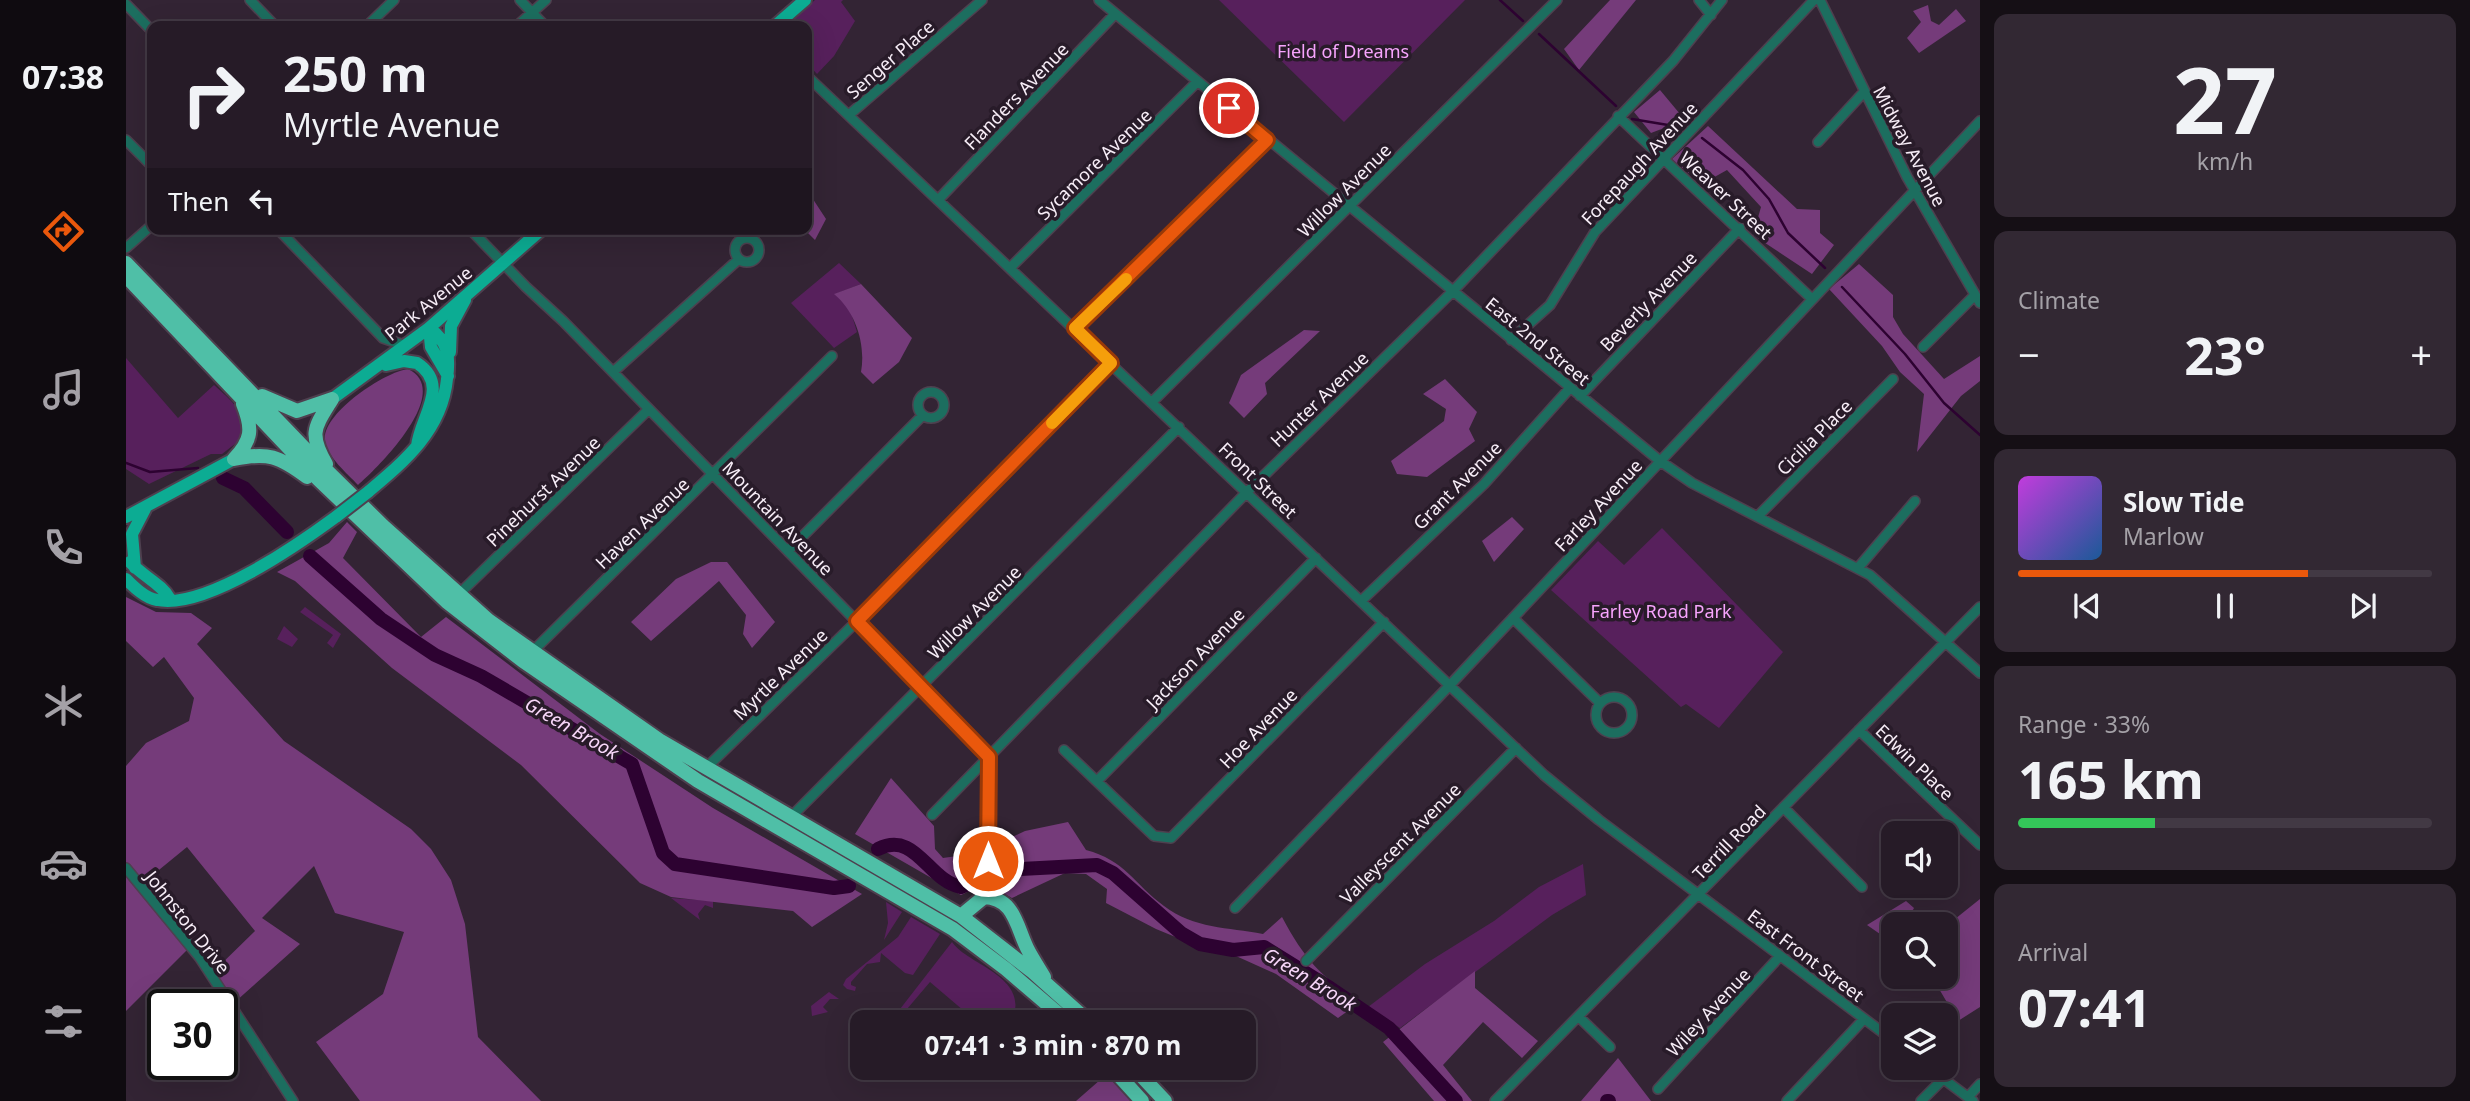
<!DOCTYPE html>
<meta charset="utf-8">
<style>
body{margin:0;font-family:"Noto Sans",sans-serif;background:#322833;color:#f1f3f6;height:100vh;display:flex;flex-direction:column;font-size:26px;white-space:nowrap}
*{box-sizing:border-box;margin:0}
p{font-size:23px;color:#a4a1a7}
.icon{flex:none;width:38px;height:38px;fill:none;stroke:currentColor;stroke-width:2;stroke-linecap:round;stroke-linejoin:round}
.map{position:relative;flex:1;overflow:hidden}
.side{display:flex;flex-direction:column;gap:14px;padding:14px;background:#150f15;width:490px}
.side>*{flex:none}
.guide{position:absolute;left:21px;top:21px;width:665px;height:214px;border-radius:14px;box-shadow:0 7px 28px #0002,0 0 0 2px #423944;background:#261b27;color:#f1f3f6;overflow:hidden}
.controls{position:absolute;left:1755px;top:821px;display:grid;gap:14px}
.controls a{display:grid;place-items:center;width:77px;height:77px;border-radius:14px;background:#261b27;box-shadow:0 7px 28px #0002,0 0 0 2px #423944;font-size:35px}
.speed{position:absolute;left:21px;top:989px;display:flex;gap:14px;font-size:35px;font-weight:700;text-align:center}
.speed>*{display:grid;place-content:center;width:91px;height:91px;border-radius:50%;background:#261b27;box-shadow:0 7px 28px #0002,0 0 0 2px #423944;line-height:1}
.speed .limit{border:4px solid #111;border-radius:10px;background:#fff;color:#111}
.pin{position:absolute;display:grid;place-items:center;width:60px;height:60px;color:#fff;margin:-30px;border:4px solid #fff;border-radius:50%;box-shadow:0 2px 7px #0007}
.me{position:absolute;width:77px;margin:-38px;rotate:0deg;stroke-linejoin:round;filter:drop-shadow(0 0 5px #0008)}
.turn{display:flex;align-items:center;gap:24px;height:147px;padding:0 21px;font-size:32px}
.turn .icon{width:91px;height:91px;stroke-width:2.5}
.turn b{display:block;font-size:49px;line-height:60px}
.then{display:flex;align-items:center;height:66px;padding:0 21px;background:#0003;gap:14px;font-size:26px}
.big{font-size:52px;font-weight:700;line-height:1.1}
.side .widget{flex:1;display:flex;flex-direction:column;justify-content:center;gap:10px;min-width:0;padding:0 24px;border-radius:14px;background:#322833}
.side .dial{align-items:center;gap:0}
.dial b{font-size:91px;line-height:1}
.song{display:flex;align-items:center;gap:21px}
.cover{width:84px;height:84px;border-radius:10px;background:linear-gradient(135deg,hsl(290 70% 55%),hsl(210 70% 35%))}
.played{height:7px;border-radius:4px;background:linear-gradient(90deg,#ea580c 70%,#423944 70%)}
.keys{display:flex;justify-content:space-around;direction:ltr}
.heat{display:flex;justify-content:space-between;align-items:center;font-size:38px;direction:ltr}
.charge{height:10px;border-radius:5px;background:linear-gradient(90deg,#34c759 33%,#423944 0)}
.trip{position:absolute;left:724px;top:1010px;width:406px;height:70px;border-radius:14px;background:#261b27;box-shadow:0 7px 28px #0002,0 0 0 2px #423944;font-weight:700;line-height:70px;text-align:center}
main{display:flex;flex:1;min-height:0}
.dock{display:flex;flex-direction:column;width:126px;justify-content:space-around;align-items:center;background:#0f0b10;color:#a4a1a7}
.dock .icon{width:49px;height:49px}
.dock .selected{color:#ea580c}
.dock b{font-size:32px;color:#f1f3f6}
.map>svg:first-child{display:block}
.green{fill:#57205c}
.forest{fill:#753b7a}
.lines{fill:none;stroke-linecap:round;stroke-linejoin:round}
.stream{stroke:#2d0231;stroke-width:2.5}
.river{stroke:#2d0231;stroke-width:14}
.minor-casing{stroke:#4e404f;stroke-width:12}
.major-casing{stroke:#4e404f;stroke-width:16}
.highway-casing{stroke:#4e404f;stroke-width:18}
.minor{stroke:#1c6e5f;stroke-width:9}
.major{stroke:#0cac93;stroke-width:12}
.highway{stroke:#4fbfa7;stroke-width:14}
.major-bridge-casing{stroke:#4e404f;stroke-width:16;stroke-linecap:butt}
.major-bridge{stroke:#0cac93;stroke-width:12}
.route-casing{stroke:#983908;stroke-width:18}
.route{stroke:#ea580c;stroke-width:12}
.slow{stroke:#f59e0b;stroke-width:12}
.labels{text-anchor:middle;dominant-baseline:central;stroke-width:7;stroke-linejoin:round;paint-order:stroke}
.park-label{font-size:18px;fill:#f7a4fd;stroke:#281b29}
.street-label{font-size:18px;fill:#f7edf7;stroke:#281b29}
.water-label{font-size:19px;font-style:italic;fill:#f7d6f9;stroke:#281b29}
</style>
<main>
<nav class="dock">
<b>07:38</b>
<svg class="icon selected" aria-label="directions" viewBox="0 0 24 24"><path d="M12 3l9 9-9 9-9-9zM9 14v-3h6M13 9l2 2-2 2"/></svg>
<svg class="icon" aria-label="music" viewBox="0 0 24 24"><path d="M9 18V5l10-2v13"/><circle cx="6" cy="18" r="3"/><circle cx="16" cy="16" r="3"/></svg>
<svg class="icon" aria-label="phone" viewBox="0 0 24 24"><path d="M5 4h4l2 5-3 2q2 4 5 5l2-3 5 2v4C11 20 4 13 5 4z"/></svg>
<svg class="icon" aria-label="climate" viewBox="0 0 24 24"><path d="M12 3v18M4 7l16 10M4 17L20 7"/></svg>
<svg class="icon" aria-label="car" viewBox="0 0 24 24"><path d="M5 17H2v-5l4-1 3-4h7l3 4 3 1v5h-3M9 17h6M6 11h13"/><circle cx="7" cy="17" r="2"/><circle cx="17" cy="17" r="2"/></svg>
<svg class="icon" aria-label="filters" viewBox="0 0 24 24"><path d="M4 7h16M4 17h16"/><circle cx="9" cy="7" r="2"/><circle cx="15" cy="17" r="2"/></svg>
</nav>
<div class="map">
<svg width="1854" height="1101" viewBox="0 0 1854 1101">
<rect width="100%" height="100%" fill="#332434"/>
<!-- green -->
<path class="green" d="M689,0H717L715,2L729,21L708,56L691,74L681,63V26H659Z
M1093,0H1339L1218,122Z
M713,263L735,284L709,294L723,306L731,332L708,348L665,303Z
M0,358L52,418L88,385C110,405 118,409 114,440L96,454H85L23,484L0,469Z
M1536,528L1657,652L1593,728L1560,704L1555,707L1425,590L1472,541L1498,565Z
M179,607L215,634L207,648L201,643L207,635L174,612Z
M158,626L172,639L166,647L151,639Z
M1457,864L1460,895L1426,915L1274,1028L1242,1007L1299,964L1368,921L1413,887Z
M545,898L587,901V908L579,905L572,914L574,920Z
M760,902L776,912L758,940L762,923Z
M785,917L814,934L787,975L779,973L755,953L754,962L741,964L725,982V985L730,987L729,991L721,989L717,985L720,979L772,937Z
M826,942C841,965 907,977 885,1022H851L804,982L770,1022H764Z
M703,992L713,999H704L697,1007L702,1012L686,1016L685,1006Z"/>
<!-- forest -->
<path class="forest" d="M1484,0H1510L1453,70L1438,49Z
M1802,5L1805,21L1813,25L1830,9L1840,21L1793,53L1781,38L1795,22L1787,11Z
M1534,90L1559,120L1525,133L1508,112Z
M1582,126L1671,209L1694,210V233L1708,245L1686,274L1627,235L1635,207L1601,170L1576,184L1546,159Z
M681,190L700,219L689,240L678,229Z
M1733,264L1767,295V317L1777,334L1818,379L1854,356V381L1835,396L1791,452L1798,394L1774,372L1756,346L1703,289Z
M735,284L786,338L773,362L747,384L735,372C740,345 730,312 708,294Z
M1178,330L1194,331L1139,383L1141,394L1118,418L1103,403L1115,375Z
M282,369C328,391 254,466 232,485C221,473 202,458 199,441C195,414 258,372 282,369Z
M1319,379L1351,412L1343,429L1349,441L1301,477L1271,474L1265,461L1318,421L1320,409L1297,394Z
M1386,517L1398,529L1368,562L1356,541Z
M221,522L231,532L217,558L295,637L320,617L474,734L587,808L736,894L686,927L667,911L545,897L514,883L395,765L266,668L169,581L151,572L203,543Z
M585,562H601L649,622L626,648L617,634L620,615L593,581L525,641L505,622L550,579Z
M0,597L30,612L65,613L86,628L71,644L158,741L285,829L305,849L325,880L339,924L352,1037L415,1101H234L190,1042L257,994L278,932L209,913L188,866L136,918L174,944L109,1002L87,972L129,931L61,847L17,883L67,944L0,1011V766L20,743L63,721L68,698L38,657L27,667L0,641Z
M765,778L808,826L809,849L817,858L852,853L899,831L942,822L960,850C999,860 1008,884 1038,906C1068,929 1102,927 1137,934L1156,917C1179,960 1194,975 1233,1003L1212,1018L1150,974L1110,956L1086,952L1030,929L980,903L981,889L960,874L939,873L886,898C866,887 855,885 835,895L729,834Z
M1854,899V1007L1832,1021L1806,977L1820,976V924H1810L1819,917L1829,919Z
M1780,901L1788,908L1779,924H1768L1767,943L1741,925Z
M1349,971V988L1412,1041L1396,1058L1357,1022L1317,1065L1346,1101H1308L1257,1042Z
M1492,1058L1525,1101H1455Z
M982,1073L1006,1101H950Z"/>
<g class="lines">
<!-- stream -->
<path class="stream" d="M1374,0L1397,21
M1413,34L1490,106
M1506,119L1548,126L1553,122
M1576,138L1617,170L1643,199L1662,233L1699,268
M1716,287L1779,354L1818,403L1854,435
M0,463L24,472L72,468"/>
<!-- river -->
<path class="river" d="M97,478L118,488L161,532
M184,556L255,619L309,655L355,676L506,764L537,853L549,864L708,888L723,886
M752,849C790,830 802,881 835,887L877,870L971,865L987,873L1055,933L1074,944L1107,950L1138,947L1204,988L1263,1028L1330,1101
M1481,1101H1483"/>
<!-- minor casing -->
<g class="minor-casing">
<path id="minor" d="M124,0L149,26
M394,0L419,26
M973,0L1534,461L1566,483L1744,575L1854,673
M1573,0L1585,15
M1694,0L1781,177L1854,303
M0,4L26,31
M241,26L268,0
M391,26L420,0
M681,76L1418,775L1473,820L1768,1041
M724,114L856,0
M1492,116L1686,299
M0,140L26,166
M1692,142L1737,93
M813,199L989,14
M152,229L257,338L280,346
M344,229L400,287L437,321L863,757L862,861
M609 250a12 12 0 1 1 24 0a12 12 0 1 1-24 0Z
M0,248L26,225
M885,267L1071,82
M949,328L1141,140
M1385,340L1424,305L1469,232L1688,0
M1797,347L1849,295
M487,372L613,259
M792 405a13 13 0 1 1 26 0a13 13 0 1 1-26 0Z
M1454,396L1614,228
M1026,402L1431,0
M1632,516L1767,379
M662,551L797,415
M1732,568L1789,501
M332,595L523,409
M1235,601L1358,484L1444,388
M1387,618L1474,703
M406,652L706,356
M1470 715a18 18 0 1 1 36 0a18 18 0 1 1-36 0Z
M1733,730L1854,845
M938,750L1028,836L1045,838L1258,622
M580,768L729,623L985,363
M971,781L1190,558
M1658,808L1736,887
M806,815L1121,492L1326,292L1547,61L1596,0
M664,818L1053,427
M0,868L74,958L167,1101
M1109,908L1324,685L1854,121
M1180,961L1390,748
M1453,1017L1484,1047
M1803,1068L1847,1101
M1532,1089L1654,956
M1842,1097L1854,1084
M1369,1101L1854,607
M1661,1101L1738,1019
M1795,1101L1817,1079"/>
</g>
<!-- major casing -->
<g class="major-casing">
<path id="major" d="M649,26L679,0
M303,328L305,347L322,376
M324,352L325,326L339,300
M260,365L278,361L291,363C325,385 294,417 291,446
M206,399L303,328L416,229
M242,492C279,461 316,430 321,379C324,357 323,342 303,328
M0,517L108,459
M4,562C16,576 36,584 44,599
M9,568L6,534L19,509
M0,579C8,587 19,598 31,600C79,610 173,544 211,516"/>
</g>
<!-- highway casing -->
<g class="highway-casing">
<path id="highway" d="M0,263L186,456L257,526L362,620L533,740L835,916L907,972L963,1022
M0,276L193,480L321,602L397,661L572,781L827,929L880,969L942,1022
M136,396L171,411L206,399
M108,459C142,452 153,456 181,477
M108,459C126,440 127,429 117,404
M200,464C182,433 189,427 206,399
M835,916L858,897C888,898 890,925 901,948C906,958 912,967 918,977
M986,1068L1016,1101
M1008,1068L1039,1101"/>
</g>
<!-- minor -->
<use href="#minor" class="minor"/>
<!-- major -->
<use href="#major" class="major"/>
<!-- highway -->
<use href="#highway" class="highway"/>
<!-- major-bridge casing -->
<g class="major-bridge-casing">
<path id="major-bridge" d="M211,516L242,492"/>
</g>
<!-- major-bridge -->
<use href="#major-bridge" class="major-bridge"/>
</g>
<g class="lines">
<!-- route casing -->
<g class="route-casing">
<path id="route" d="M862,861L863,757L731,621L985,363L949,328L1141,140L1103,108"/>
</g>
<!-- route -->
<use href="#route" class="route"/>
<!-- slow -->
<path class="slow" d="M926,423L985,363L949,328L1000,279"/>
</g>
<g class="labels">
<!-- park labels -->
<g class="park-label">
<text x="1217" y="51">Field of Dreams</text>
<text x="1535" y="611">Farley Road Park</text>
</g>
<!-- street labels -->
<g class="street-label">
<text transform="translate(764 59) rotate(-41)">Senger Place</text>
<text transform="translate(890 96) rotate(-46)">Flanders Avenue</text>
<text transform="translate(1784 146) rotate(62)">Midway Avenue</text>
<text transform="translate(1513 163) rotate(-47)">Forepaugh Avenue</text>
<text transform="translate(968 164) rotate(-44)">Sycamore Avenue</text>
<text transform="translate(1218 190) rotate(-45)">Willow Avenue</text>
<text transform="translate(1600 195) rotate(43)">Weaver Street</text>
<text transform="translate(1522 301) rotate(-46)">Beverly Avenue</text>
<text transform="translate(302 303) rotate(-39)">Park Avenue</text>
<text transform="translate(1412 341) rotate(39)">East 2nd Street</text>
<text transform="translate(1193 399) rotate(-44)">Hunter Avenue</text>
<text transform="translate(1688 437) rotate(-45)">Cicilia Place</text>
<text transform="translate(1132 480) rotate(44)">Front Street</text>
<text transform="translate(1331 485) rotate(-45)">Grant Avenue</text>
<text transform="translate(417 491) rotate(-44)">Pinehurst Avenue</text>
<text transform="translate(1472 505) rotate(-47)">Farley Avenue</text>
<text transform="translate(652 518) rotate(46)">Mountain Avenue</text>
<text transform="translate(516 523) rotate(-44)">Haven Avenue</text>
<text transform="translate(848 612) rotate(-45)">Willow Avenue</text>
<text transform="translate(1069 658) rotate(-46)">Jackson Avenue</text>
<text transform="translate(654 674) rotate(-44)">Myrtle Avenue</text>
<text transform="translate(1132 728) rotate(-46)">Hoe Avenue</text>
<text transform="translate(1789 762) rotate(44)">Edwin Place</text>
<text transform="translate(1603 842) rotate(-46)">Terrill Road</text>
<text transform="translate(1274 843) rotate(-45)">Valleyscent Avenue</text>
<text transform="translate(62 922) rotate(52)">Johnston Drive</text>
<text transform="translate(1680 955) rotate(37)">East Front Street</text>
<text transform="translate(1582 1012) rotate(-47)">Wiley Avenue</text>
</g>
<!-- water labels -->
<g class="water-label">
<text transform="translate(446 728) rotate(30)">Green Brook</text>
<text transform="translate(1184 979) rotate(31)">Green Brook</text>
</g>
</g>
</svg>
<div class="controls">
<a><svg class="icon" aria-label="sound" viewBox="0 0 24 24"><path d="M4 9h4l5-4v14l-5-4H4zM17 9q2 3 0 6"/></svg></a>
<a><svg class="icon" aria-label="search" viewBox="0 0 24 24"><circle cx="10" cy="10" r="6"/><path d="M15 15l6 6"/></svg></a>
<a><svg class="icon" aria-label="layers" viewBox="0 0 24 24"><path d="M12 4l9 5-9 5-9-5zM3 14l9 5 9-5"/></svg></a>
</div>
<div class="speed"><div class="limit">30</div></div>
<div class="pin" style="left:1103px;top:108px;background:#d93025"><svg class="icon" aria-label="arrive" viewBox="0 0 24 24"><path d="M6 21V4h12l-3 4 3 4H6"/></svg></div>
<svg class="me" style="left:862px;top:861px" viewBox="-20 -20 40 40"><circle r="17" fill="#ea580c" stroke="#fff" stroke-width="3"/><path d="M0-11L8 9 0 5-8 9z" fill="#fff"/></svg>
<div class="trip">07:41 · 3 min · 870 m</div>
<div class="guide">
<div class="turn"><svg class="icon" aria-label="right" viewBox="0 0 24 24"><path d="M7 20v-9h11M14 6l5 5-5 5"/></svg><div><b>250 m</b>Myrtle Avenue</div></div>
<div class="then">Then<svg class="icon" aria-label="left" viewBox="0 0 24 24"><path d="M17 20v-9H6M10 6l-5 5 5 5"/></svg></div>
</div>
</div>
<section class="side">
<div class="widget dial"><b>27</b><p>km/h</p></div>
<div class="widget"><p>Climate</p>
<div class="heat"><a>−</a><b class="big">23°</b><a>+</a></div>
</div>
<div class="widget">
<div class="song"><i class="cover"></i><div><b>Slow Tide</b><p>Marlow</p></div></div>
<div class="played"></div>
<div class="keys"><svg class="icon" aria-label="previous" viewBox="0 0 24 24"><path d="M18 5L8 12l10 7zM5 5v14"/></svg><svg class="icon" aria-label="pause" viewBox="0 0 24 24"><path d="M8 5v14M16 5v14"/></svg><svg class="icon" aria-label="next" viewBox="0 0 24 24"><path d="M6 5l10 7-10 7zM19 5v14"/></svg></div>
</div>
<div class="widget"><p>Range · 33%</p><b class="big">165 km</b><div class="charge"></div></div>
<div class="widget"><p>Arrival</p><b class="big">07:41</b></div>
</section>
</main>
